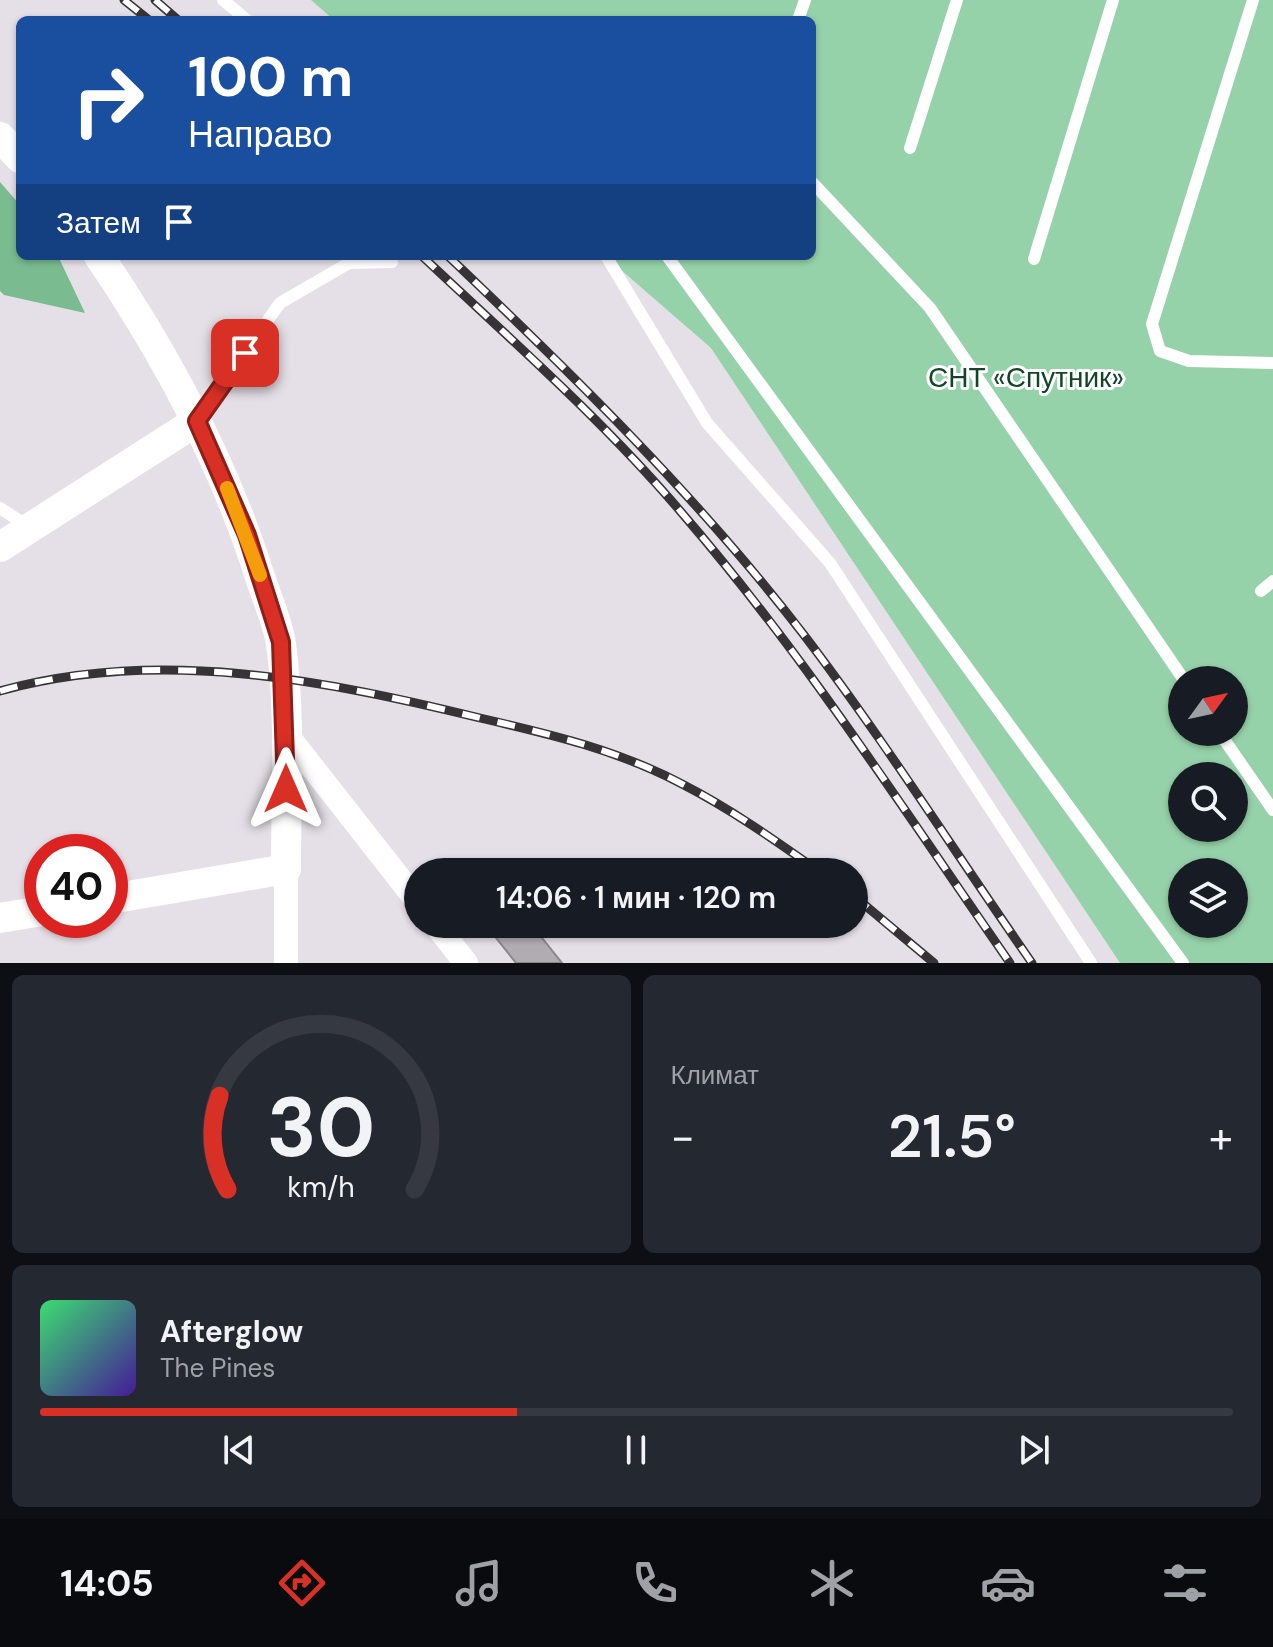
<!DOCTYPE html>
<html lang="ru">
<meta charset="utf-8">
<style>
body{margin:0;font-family:"DM Sans",sans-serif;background:#242831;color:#f1f3f6;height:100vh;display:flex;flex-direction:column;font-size:30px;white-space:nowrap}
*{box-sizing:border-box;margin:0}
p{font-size:26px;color:#9ea1a6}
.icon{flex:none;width:44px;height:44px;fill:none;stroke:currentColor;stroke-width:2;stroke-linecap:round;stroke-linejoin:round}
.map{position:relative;height:963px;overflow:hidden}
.drawer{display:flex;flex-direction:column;gap:12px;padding:12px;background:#0d0f14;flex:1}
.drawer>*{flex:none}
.banner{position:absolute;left:16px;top:16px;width:800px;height:244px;border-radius:12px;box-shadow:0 2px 6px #0004;background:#1a4fa0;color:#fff;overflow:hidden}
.needle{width:52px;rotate:57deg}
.fabs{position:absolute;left:1168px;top:666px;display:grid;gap:16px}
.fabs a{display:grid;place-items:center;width:80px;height:80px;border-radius:50%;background:#171b24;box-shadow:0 2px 6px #0004;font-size:40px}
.speed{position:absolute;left:24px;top:834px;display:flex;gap:16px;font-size:40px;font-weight:700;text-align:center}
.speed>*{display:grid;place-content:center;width:104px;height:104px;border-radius:50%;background:#171b24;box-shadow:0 2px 6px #0004;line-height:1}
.speed .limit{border:12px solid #d22;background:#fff;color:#111}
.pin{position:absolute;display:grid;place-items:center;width:68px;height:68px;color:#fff;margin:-34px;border-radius:16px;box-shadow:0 4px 12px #0006}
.me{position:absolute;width:88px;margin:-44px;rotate:0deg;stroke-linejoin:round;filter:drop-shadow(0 0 6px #0008)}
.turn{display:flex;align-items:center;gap:28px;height:168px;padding:0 40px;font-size:36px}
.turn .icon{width:104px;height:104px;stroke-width:2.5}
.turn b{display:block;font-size:56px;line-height:68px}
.then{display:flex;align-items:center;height:76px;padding:0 40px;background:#0003;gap:16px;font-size:30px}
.big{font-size:60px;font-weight:600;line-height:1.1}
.drawer .widget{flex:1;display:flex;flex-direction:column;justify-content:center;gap:12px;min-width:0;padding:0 28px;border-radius:12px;background:#242831}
.drawer .dial{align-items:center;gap:0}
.dial svg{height:208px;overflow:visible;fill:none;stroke:#363941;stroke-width:7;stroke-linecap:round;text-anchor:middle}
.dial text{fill:#f1f3f6;stroke:none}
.song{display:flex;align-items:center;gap:24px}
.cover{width:96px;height:96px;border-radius:12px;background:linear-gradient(135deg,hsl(140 70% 55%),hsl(260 70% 35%))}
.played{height:8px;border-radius:4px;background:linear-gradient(90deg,#d93025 40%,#363941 40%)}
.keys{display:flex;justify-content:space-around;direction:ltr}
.heat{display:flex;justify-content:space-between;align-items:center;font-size:44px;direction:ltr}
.drawer .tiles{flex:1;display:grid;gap:12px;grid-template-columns:1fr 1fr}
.widget:last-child{grid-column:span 2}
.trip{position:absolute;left:404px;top:858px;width:464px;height:80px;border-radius:40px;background:#171b24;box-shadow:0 2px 6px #0004;font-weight:600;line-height:80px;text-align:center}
.tab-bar{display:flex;height:128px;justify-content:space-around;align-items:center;background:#090b0e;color:#9ea1a6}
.tab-bar .icon{width:56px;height:56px}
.tab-bar .selected{color:#d93025}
.tab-bar b{font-size:36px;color:#f1f3f6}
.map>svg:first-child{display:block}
.green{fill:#96d2a9;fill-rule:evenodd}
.forest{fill:#7abb90}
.building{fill:#b1acb2;stroke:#8c878d;stroke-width:2}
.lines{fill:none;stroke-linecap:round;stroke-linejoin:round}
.service{stroke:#fff;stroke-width:12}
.minor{stroke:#fff;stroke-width:24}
.tertiary{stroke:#fff;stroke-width:30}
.rail-casing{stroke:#353336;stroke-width:9}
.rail{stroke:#fff;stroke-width:6;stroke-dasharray:18;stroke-linecap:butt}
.route-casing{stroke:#8d1f18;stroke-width:20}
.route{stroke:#d93025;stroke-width:14}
.slow{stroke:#f59e0b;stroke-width:14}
.labels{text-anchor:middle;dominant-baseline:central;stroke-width:6;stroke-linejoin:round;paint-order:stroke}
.park-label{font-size:28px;fill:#134529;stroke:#fff}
</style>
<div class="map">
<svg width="1273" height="963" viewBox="0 0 1273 963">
<rect width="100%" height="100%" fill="#e5e0e7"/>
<!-- green -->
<path class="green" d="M311,0H1273V963H1120L711,348L605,256H812V20H334ZM1182,680H1234V732H1182ZM1182,776H1234V828H1182ZM1182,872H1234V924H1182Z"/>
<!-- forest -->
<path class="forest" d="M0,182L20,205V256H58L85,313L4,295L0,291Z"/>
<!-- building -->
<path class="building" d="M485,924H531L562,963H516Z"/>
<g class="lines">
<!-- service -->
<path class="service" d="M223,0L247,20
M1253,0L1152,324L1160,351L1189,361L1273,363
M798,20L805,0
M910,148L957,0
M812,182L930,308L1184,680
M606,256L707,423L830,563L1091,963
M667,256L1183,963
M1034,259L1113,0
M198,419L280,303L349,263L392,262
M0,508L28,526
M1261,591L1273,581
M1219,732L1273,810"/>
<!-- minor -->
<path class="minor" d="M287,735L418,902
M286,869V963
M435,924L466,963"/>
<!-- tertiary -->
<path class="tertiary" d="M0,137L20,158
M99,256C167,356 225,465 261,580C268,601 278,623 281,644C291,718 286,795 286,869L110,899
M0,547L197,421
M0,918L42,911"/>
<!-- rail casing -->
<g class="rail-casing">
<path id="rail" d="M124,0L149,20
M155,0L178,20
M422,256C510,339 602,419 681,512C803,653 904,810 1010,963
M448,256C573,375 698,497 804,635C884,740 956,854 1032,963
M0,691C158,647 325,680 480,718C550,734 618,750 682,784C731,809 776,841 820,872
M854,896L934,963"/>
</g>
<!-- rail -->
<use href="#rail" class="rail"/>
</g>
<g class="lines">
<!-- route casing -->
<g class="route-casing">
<path id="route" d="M245,353L197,421L247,535L281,642L286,789"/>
</g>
<!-- route -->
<use href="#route" class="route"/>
<!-- slow -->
<path class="slow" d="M227,488L260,575"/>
</g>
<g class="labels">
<!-- park labels -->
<g class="park-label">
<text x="1026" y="377">СНТ «Спутник»</text>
</g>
</g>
</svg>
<div class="fabs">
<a><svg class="needle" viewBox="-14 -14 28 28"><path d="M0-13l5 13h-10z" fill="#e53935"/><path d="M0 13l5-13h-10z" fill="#9ea1a6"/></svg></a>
<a><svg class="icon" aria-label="search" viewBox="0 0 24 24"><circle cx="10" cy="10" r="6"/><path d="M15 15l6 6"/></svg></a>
<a><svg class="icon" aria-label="layers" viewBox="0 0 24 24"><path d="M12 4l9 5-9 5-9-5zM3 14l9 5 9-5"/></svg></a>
</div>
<div class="speed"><div class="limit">40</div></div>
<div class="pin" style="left:245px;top:353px;background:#d93025"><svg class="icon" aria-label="arrive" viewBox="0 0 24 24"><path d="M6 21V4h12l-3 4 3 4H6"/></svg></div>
<svg class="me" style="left:286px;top:789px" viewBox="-20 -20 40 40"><path d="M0-17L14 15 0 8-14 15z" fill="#d93025" stroke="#fff" stroke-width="4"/></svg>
<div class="trip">14:06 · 1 мин · 120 m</div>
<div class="banner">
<div class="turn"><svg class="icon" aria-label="right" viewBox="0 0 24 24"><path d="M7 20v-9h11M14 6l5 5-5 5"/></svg><div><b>100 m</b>Направо</div></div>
<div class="then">Затем<svg class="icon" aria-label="arrive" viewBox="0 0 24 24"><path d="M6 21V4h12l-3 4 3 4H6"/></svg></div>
</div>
</div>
<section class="drawer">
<div class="tiles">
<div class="widget dial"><svg viewBox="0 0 100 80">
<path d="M14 69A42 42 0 1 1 86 69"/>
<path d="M14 69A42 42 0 0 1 11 33" stroke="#d93025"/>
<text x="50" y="56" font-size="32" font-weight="700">30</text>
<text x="50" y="72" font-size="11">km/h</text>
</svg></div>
<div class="widget"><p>Климат</p>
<div class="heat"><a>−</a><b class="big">21.5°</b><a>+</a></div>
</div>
<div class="widget">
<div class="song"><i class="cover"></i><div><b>Afterglow</b><p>The Pines</p></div></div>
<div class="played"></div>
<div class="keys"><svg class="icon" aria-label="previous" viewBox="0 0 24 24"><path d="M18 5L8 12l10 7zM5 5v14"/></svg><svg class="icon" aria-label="pause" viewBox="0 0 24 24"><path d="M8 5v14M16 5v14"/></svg><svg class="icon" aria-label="next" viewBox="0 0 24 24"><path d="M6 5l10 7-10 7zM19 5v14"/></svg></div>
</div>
</div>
</section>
<nav class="tab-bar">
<b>14:05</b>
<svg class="icon selected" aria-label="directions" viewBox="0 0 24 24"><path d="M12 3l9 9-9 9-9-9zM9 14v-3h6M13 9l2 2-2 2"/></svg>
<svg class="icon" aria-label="music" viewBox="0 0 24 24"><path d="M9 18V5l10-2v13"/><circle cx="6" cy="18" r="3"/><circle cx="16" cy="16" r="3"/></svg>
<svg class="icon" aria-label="phone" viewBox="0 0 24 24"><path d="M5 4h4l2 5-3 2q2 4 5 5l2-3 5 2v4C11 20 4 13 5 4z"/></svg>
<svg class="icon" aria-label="climate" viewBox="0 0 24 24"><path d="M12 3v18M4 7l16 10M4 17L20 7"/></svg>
<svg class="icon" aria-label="car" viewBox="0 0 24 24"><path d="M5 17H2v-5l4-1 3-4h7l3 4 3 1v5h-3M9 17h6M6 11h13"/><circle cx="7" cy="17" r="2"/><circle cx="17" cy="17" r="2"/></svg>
<svg class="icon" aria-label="filters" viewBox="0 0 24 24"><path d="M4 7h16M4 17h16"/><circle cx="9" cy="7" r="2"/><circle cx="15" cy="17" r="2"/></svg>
</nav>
